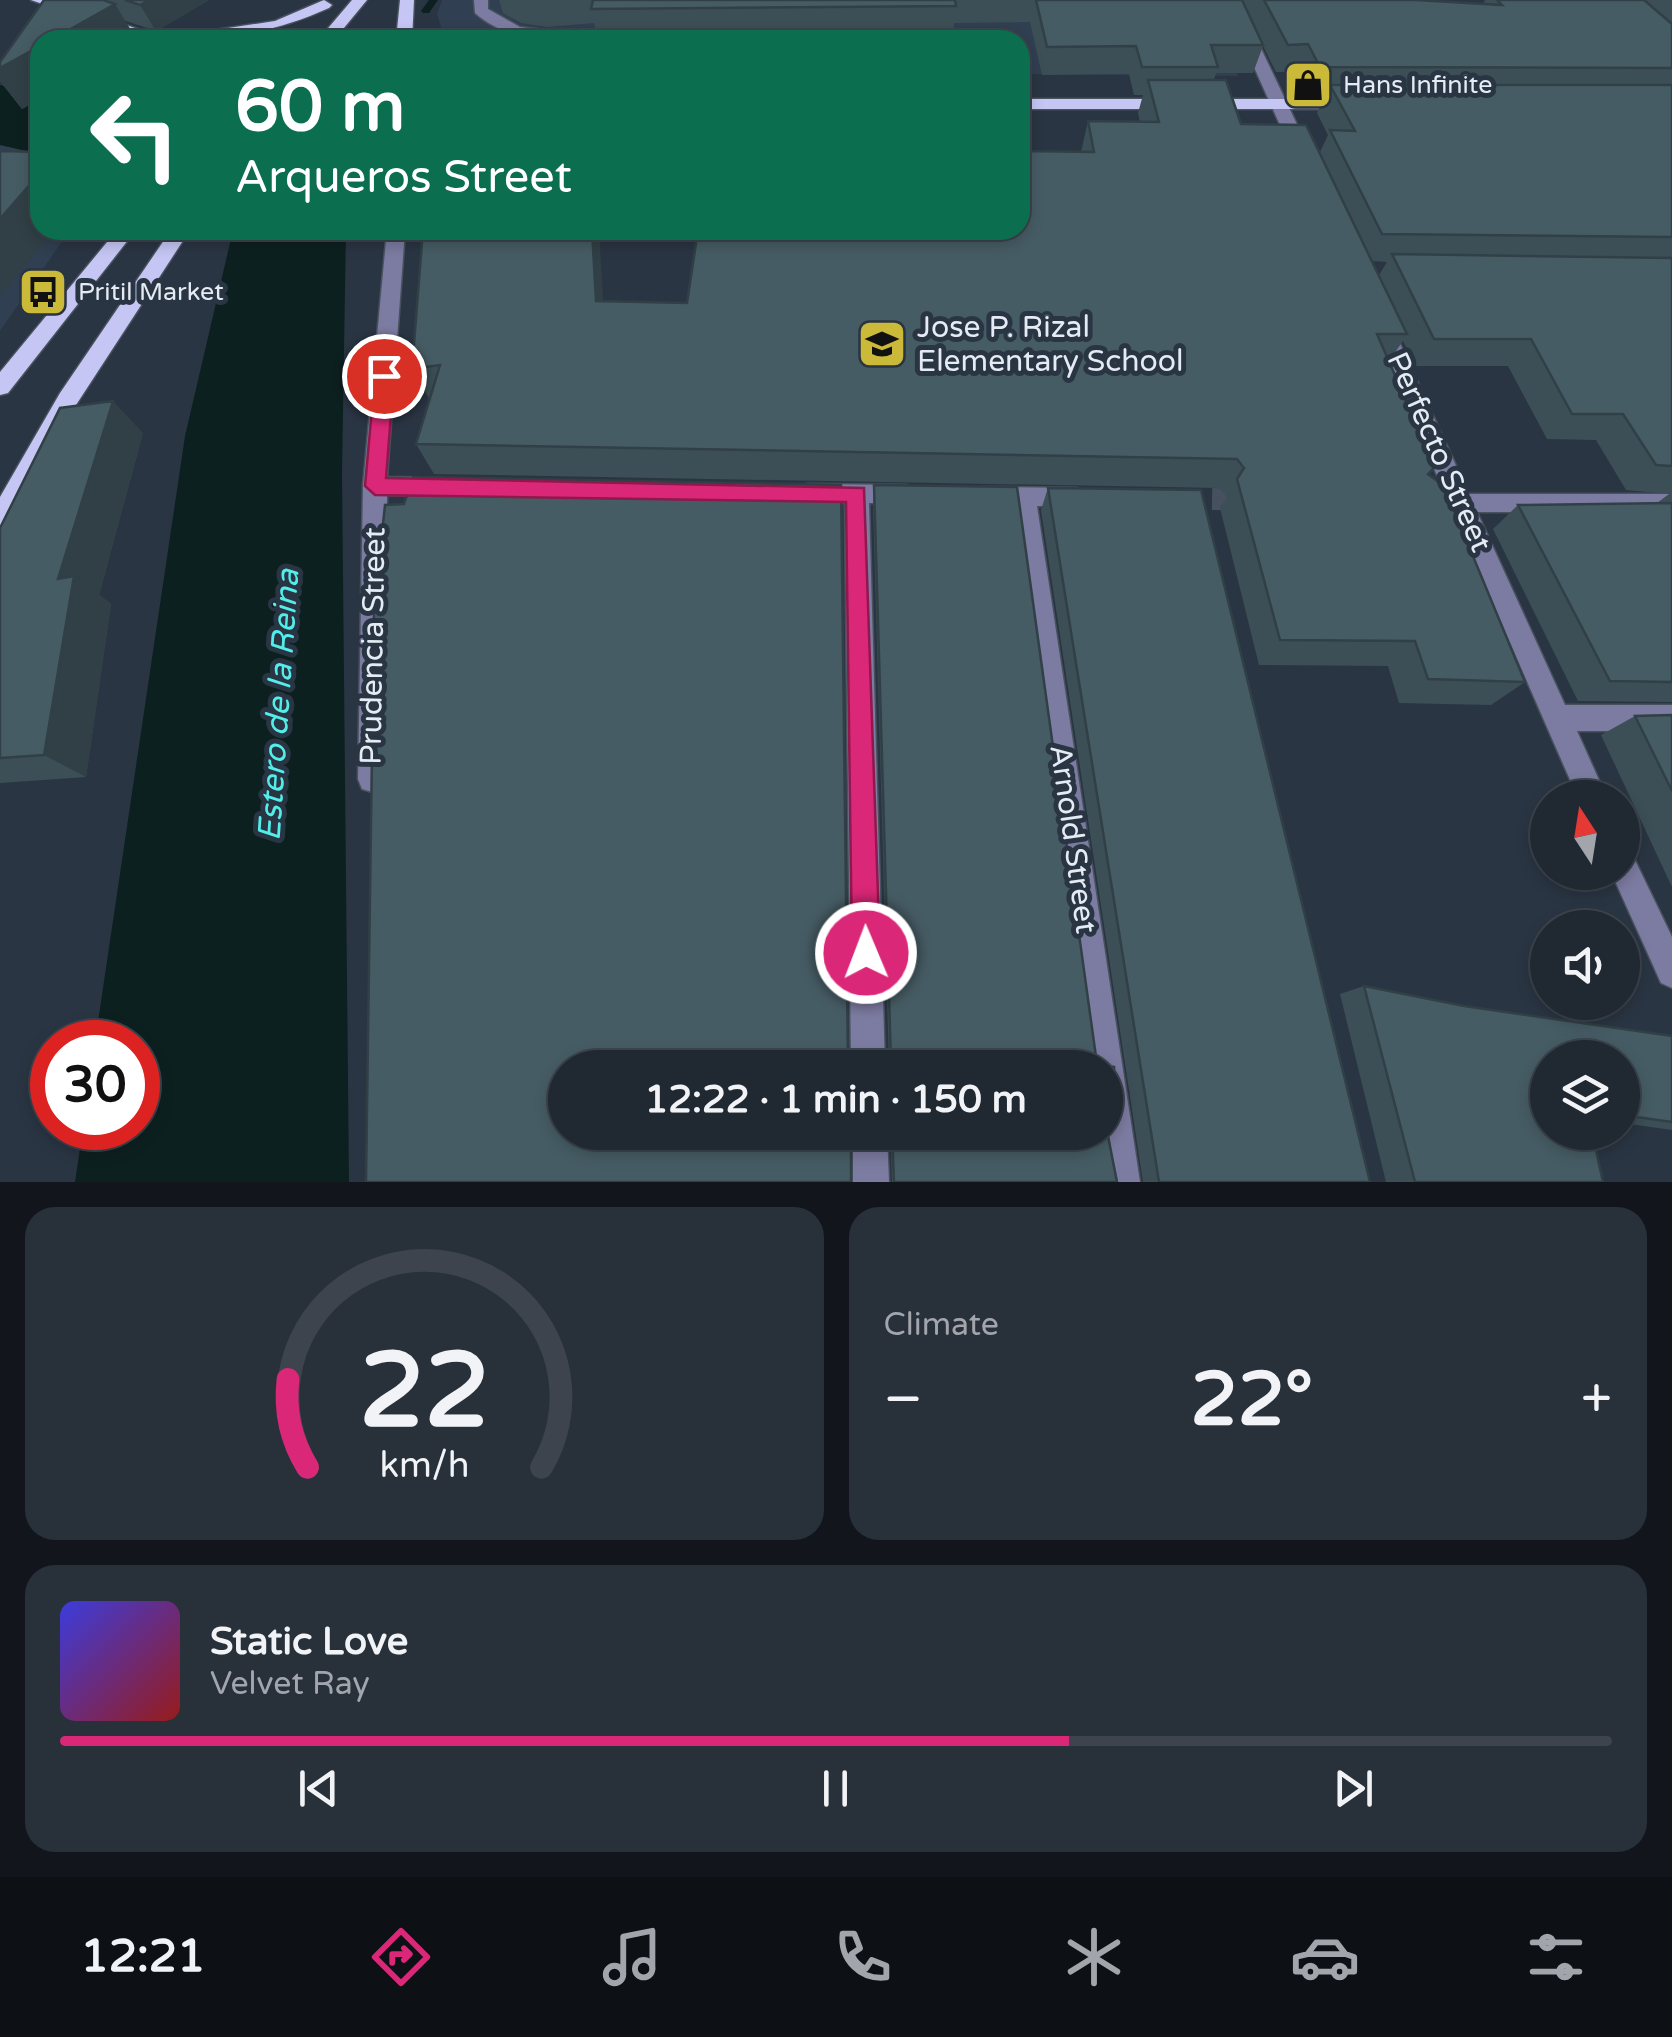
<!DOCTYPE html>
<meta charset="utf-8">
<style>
body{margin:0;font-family:"Varela Round",sans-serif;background:#28303a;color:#f1f3f6;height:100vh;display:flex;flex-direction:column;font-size:38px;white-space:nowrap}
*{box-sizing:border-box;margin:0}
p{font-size:32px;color:#a2a6ac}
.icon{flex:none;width:55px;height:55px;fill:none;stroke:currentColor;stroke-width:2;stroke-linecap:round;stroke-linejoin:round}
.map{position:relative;height:1182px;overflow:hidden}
.details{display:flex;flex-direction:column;gap:25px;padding:25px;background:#12161c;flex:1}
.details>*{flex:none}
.guide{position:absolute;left:30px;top:30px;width:1000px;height:210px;border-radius:30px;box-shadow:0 5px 15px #0003,0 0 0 2px #3d444d;background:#0b6e4f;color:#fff;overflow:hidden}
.needle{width:65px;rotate:348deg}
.controls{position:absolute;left:1530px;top:780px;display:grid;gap:20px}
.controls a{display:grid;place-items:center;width:110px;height:110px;border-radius:50%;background:#202832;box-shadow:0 5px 15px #0003,0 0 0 2px #3d444d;font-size:50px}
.speed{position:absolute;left:30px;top:1020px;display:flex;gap:20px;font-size:50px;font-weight:700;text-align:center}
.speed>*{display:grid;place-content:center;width:130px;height:130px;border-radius:50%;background:#202832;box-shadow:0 5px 15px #0003,0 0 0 2px #3d444d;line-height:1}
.speed .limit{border:15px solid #d22;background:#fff;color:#111}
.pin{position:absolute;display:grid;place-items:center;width:85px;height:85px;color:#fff;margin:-42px;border:5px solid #fff;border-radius:50%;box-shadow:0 2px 10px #0007}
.me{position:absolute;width:110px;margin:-55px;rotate:359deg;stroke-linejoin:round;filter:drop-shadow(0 0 8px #0008)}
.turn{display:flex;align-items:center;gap:35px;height:210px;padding:0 40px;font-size:45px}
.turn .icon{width:130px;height:130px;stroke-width:2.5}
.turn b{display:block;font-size:70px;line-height:85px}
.big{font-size:75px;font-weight:800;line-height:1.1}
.details .widget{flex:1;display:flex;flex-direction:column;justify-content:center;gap:15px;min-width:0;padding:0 35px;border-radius:30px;background:#28303a}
.details .dial{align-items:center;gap:0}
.dial svg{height:260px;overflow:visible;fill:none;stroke:#3d444d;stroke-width:7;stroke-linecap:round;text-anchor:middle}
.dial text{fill:#f1f3f6;stroke:none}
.song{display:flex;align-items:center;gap:30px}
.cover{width:120px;height:120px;border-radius:15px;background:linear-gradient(135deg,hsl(240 70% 55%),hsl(0 70% 35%))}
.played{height:10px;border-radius:5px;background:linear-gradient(90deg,#db2777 65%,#3d444d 65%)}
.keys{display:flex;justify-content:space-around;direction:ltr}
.heat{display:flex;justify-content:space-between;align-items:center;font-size:55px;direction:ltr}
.details .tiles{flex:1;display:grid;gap:25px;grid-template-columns:1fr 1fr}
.widget:last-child{grid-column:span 2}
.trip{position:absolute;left:548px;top:1050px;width:575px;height:100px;border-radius:50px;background:#202832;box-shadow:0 5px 15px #0003,0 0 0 2px #3d444d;font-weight:800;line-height:100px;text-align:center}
.dock{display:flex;height:160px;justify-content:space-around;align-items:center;background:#0d1014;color:#a2a6ac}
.dock .icon{width:70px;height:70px}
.dock .selected{color:#db2777}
.dock b{font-size:45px;color:#f1f3f6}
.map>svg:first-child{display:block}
.built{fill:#303f51}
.water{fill:#0d2020}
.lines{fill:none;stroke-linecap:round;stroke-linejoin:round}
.stream{fill:#0d2020;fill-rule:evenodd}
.minor-tunnel{stroke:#46505e;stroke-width:22;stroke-dasharray:22 11;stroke-linecap:butt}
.minor-casing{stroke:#48525f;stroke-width:3}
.major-casing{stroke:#48525f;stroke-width:3}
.minor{fill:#7c7ba1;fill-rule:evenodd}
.major{fill:#c6c6f5;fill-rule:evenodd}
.wall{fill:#3c4f56;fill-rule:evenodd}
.shaded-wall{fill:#314046}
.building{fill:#465c64;stroke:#314046;stroke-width:2.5}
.route{fill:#db2777;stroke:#8e194d;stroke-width:2.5}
.labels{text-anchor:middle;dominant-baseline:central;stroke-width:10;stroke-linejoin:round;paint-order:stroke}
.far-poi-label{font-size:25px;fill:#e4ebf4;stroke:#2a3543;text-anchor:start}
.poi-label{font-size:30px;fill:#e4ebf4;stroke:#2a3543;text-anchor:start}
.street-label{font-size:30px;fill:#e4ebf4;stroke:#2a3543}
.water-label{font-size:32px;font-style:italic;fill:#53edea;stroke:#2a3543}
</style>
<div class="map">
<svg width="1672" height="1182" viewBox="0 0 1672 1182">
<rect width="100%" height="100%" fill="#2a3543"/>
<!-- built -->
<path class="built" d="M442,0H1205L1238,76L1020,74V40H445L437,14Z
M0,145L40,154V230H70L0,331Z"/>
<!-- water -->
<path class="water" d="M0,85L40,93V154L0,145Z
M233,230H346L342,473L349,1182H75L83,1128H138V1042H95L185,436Z"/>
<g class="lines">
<!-- stream -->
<path class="stream" d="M429,0H438L429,13H423L421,11Z"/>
<!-- minor-tunnel -->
<path class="minor-tunnel" d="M1212,499L1259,500"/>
<!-- minor casing -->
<g class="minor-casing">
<path id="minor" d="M474,0H488V9L520,27L582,35L590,40C548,40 508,42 475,13Z
M1224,0H1238L1311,154L1308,158L1293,154Z
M387,230H405L387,477L442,478L454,487L442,496L387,495L386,779L382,789L372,792L362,789L358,779L363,486Z
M1380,315L1390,322L1469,494H1672V512H1477L1565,705H1672V731H1577L1607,798H1578L1453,512L1444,510L1440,503L1446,496L1370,322Z
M807,484L907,485L919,494L907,503H869L885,1068H851L845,503L799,500L795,493L799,486Z
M987,487L1077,488L1089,497L1077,506H1037L1140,1182H1104L1098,1132H1105V1068H1089L1014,506L979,503L975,496L979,489Z
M1622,849L1632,854L1672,937V988L1661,983L1611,872H1622Z
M853,1132H887L889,1182H853Z"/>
</g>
<!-- major casing -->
<g class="major-casing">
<path id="major" d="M31,0H53L170,40H146Z
M324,0L332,5L329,8C278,31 230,40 174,40L182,35L275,21Z
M352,0H367L334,40H318Z
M400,0H414L412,40H396Z
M1020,99H1355L1363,104L1355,109H1020Z
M117,230H136L8,393L0,395V372Z
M171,230H190L76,405L8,525L0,528V497L60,393Z"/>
</g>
<!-- minor -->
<use href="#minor" class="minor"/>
<!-- major -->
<use href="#major" class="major"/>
</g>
<!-- wall -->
<path class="wall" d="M44,0H209L156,31L126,21L40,40V99L22,109L0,81V62Z
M499,0H1416L1483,4L1485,0H1672V702L1578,701L1493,529L1518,505L1657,503L1669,494L1626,490L1596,440L1547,439L1508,366H1415L1403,341L1389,361L1429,474L1525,682L1491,705L1399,703L1388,666L1259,665L1220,508L1227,497L1220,488L434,474L416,444L430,400L412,369L603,302L687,303L1081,152L1088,121L1140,122L1138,113L1143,95H1134L1129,74L1042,75L1030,22L954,23L953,33L597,37L594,23L547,27L521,23L503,13ZM1263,46L1276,72H1296L1308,95H1325L1317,113L1328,135L1320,152L1241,124L1214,80L1216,73H1253ZM1372,261L1387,262L1379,275Z
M143,433L99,595L111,604L86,777L0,783V528Z
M874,485L1107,1131L1117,1182H892L890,1132H1105L565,1068L404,504L852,1067L889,1064L873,507Z
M1048,488L1370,1182H1143L1041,510Z
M1672,715V887L1601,735L1635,716Z
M1364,986L1464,1006L1672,1036V1130L1622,1123V1058H1548L1603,1182H1386L1340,994Z"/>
<!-- shaded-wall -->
<path class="shaded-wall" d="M149,0H209L156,31L140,5Z
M115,4L137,40H51Z
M40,46V99L22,109L0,81V68Z
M40,173V230H54L0,297V219Z
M592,230H599L605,334L596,301Z
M113,401L143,433L99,595L111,604L86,777L44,755L58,579Z"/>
<!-- building -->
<path class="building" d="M44,0H103L115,4L51,40H40V46L0,68V62Z
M125,0H149L140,5Z
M593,0H955L956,6L591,9Z
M1036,0H1242L1263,45H1211L1218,67H1142L1136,46L1047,47Z
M1264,0H1416L1502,5L1497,0H1644L1672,24V68L1320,67L1308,44L1288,45Z
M1148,80H1226L1241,124L1306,125L1407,334H1377L1435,467L1428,474L1444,486L1525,682L1428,679L1415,641L1280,640L1237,479L1244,468L1237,459L416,444L440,365L412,369L423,230H592L596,301L687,303L698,230H1020V151L1094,152L1088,121L1159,122Z
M1330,85H1672V237L1382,234L1330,130L1355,131Z
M0,151L40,152V173L0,219Z
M1392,254L1672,258V466L1656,465L1623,414H1572L1531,339H1434Z
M113,401L58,579L74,576L44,755L0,758V528L60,408Z
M413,477L841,485L848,1063L852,1067L891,1063L874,485L1017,487L1097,1064L1114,1067V1126L1107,1131L1117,1182H894L892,1132H1105V1068H565V1132H851V1182H366L374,609L385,505L404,504Z
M1048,488L1201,490L1370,1182H1159Z
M1672,503V682L1610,681L1518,505Z
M1672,715V791L1635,716Z
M1364,986L1464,1006L1672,1036V1122L1622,1115V1058H1548V1132H1592L1603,1182H1415Z"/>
<!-- route -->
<path class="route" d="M384,369L394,376L386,478L864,488L880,953L876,963L866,967L856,963L852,953L846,502L375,495L365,486L375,376Z"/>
<!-- icons -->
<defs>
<g id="shop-square" transform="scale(2.5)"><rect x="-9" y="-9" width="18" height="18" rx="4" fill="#cbb939" stroke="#2a3543"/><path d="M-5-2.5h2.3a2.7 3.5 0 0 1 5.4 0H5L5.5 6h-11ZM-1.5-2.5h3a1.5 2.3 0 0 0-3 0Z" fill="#111"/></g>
<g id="bus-square" transform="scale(2.5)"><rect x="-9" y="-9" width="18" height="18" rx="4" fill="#cbb939" stroke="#2a3543"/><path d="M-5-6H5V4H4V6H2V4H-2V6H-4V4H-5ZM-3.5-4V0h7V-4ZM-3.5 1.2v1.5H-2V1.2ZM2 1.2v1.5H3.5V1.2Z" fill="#111"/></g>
<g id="school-square" transform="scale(2.5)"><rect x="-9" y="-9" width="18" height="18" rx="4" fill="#cbb939" stroke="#2a3543"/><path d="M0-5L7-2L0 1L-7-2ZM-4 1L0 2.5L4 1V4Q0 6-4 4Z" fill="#111"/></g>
</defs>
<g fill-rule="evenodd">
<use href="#shop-square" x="1308" y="85"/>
<use href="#bus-square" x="43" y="292"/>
<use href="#school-square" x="882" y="344"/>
</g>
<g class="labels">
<!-- far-poi labels -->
<g class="far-poi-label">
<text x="1343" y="85">Hans Infinite</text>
<text x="78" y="292">Pritil Market</text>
</g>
<!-- poi labels -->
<g class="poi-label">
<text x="917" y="327">Jose P. Rizal<tspan x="917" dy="34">Elementary School</tspan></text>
</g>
<!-- street labels -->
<g class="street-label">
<text transform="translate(1439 452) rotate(66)">Perfecto Street</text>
<text transform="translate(373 646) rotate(-89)">Prudencia Street</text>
<text transform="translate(1073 839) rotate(82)">Arnold Street</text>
</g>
<!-- water labels -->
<g class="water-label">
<text transform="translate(279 705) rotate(-86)">Estero de la Reina</text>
</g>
</g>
</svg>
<div class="controls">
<a><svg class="needle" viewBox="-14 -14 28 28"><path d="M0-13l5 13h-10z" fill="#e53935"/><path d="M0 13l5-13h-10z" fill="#a2a6ac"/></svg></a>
<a><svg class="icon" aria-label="sound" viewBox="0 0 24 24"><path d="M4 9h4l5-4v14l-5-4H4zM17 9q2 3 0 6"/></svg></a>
<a><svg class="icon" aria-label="layers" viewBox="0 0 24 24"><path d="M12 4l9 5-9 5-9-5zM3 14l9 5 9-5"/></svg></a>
</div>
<div class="speed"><div class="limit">30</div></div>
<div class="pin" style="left:384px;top:376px;background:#d93025"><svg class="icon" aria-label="arrive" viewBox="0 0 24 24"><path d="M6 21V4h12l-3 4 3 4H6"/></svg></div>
<svg class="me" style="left:866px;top:953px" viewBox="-20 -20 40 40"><circle r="17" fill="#db2777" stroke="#fff" stroke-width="3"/><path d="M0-11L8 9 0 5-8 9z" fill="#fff"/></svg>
<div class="trip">12:22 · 1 min · 150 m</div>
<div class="guide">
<div class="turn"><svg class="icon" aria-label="left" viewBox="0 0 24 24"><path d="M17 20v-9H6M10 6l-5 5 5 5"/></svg><div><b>60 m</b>Arqueros Street</div></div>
</div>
</div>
<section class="details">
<div class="tiles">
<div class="widget dial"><svg viewBox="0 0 100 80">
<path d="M14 69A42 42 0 1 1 86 69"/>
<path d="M14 69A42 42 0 0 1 8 42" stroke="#db2777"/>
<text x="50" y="56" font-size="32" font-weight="700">22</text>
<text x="50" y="72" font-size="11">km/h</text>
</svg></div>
<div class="widget"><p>Climate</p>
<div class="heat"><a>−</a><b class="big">22°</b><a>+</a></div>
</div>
<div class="widget">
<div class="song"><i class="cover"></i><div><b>Static Love</b><p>Velvet Ray</p></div></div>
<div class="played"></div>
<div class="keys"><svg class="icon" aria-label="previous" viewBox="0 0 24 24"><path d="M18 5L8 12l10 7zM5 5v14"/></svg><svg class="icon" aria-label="pause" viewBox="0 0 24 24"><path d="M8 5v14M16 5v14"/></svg><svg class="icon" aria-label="next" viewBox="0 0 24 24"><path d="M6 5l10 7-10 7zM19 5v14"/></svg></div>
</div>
</div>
</section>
<nav class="dock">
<b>12:21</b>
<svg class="icon selected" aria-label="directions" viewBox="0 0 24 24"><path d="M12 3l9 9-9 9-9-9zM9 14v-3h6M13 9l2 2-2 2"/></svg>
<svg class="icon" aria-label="music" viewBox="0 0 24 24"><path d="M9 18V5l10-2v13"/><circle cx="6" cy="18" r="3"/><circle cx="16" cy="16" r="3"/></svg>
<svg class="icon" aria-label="phone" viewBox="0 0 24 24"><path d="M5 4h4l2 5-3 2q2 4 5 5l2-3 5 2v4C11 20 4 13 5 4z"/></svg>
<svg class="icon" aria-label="climate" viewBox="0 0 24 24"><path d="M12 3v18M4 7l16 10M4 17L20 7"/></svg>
<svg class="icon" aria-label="car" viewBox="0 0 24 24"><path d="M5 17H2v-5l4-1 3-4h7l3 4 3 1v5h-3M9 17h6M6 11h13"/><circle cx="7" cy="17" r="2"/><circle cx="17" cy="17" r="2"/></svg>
<svg class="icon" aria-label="filters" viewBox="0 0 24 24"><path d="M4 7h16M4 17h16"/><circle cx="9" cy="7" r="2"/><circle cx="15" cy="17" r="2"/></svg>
</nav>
